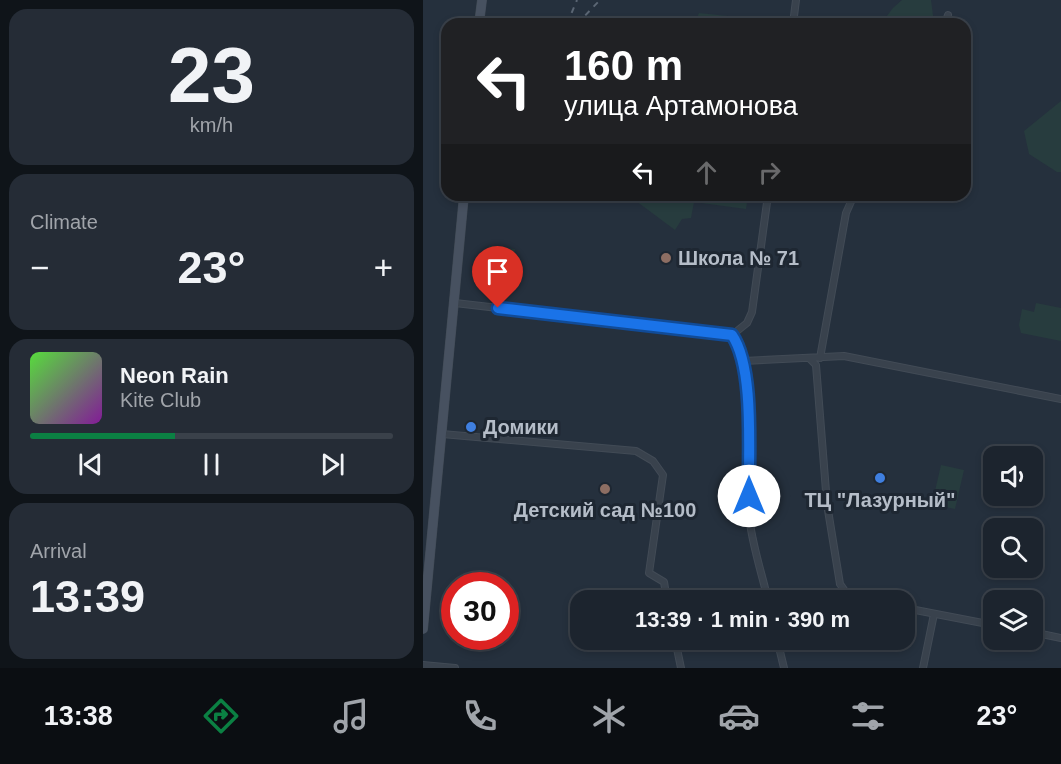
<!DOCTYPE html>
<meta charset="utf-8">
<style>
body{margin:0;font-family:Arial,sans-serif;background:#252c36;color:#f1f3f6;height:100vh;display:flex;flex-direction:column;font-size:22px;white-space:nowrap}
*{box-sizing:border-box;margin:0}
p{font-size:20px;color:#a0a4aa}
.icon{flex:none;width:33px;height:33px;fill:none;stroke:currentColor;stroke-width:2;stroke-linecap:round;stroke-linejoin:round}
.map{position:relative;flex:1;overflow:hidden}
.drawer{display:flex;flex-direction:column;gap:9px;padding:9px;background:#0f1419;width:423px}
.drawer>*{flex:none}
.guide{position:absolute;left:18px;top:18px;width:530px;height:183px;border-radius:18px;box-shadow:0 3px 9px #0003,0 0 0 2px #3a414a;background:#202124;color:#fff;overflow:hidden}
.tools{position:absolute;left:560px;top:446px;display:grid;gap:12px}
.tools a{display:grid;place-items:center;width:60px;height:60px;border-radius:12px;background:#1c242e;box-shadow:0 3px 9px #0003,0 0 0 2px #3a414a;font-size:30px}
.speed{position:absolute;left:18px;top:572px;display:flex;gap:12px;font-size:30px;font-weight:700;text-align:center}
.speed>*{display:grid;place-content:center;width:78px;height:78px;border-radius:50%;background:#1c242e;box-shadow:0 3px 9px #0003,0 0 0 2px #3a414a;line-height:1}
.speed .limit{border:9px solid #d22;background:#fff;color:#111}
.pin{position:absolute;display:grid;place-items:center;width:51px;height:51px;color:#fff;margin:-62px -26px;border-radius:50% 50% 50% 0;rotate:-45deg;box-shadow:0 0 6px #0007}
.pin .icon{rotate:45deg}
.me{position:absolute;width:66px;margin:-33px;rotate:0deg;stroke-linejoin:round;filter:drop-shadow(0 0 4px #0008)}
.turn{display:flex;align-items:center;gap:21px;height:126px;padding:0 24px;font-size:27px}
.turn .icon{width:78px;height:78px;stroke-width:2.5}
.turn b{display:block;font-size:42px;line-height:51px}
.lanes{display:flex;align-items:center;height:57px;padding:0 24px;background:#0003;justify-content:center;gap:30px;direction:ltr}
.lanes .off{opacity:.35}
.big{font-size:45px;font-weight:600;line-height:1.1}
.drawer .widget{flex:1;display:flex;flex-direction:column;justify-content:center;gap:9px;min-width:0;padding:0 21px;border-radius:18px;background:#252c36}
.drawer .dial{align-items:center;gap:0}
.dial b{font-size:78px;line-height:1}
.song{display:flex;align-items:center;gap:18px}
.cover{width:72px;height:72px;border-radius:9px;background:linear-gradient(135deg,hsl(110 70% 55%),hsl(290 70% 35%))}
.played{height:6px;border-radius:3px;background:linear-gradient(90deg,#0b8043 40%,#3a414a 40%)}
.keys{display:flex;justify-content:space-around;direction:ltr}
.heat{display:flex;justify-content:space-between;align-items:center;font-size:33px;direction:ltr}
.trip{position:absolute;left:147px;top:590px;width:345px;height:60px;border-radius:18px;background:#1c242e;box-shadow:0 3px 9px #0003,0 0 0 2px #3a414a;font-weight:600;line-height:60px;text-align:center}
.menu{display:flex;height:96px;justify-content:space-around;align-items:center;background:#0b0e12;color:#a0a4aa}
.menu .icon{width:42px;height:42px}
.menu .active{color:#0b8043}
.menu b{font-size:27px;color:#f1f3f6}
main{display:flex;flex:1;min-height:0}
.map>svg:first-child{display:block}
.green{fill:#273c3e}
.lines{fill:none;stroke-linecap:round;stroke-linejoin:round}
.street-casing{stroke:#424b56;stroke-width:8}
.secondary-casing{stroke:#424b56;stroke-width:10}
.street{stroke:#39424d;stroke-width:6}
.secondary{stroke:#475160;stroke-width:9}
.rail{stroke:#5b6674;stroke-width:2;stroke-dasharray:6 6;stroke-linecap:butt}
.route-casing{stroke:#114b97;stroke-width:15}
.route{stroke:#1a73e8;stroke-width:10}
.education-dot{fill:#8d6e63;stroke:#1e2732;stroke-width:2}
.shop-dot{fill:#3f7fe0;stroke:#1e2732;stroke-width:2}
.labels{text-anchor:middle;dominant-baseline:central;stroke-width:6;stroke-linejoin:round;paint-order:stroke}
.poi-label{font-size:20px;font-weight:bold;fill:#b5bdc8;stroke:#1e2732;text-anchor:start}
</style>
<main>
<section class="drawer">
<div class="widget dial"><b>23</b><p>km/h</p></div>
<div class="widget"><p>Climate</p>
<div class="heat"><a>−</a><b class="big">23°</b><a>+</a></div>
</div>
<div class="widget">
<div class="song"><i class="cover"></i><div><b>Neon Rain</b><p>Kite Club</p></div></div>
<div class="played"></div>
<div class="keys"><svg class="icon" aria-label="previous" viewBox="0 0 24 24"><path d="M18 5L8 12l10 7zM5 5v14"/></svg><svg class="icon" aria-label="pause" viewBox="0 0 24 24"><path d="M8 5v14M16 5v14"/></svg><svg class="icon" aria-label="next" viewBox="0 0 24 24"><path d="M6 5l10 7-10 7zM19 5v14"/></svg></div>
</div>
<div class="widget"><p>Arrival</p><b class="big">13:39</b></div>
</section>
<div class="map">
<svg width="638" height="668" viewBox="0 0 638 668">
<rect width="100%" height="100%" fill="#25303d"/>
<!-- green -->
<path class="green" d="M479,0H508L511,23L461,24L460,21L470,8Z
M276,13L314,17V24H271Z
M638,101V172H634L606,154L601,131Z
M205,195H325L323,209L271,202L268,218L259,219L252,230Z
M66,246L92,249L90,264L65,261Z
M613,303L638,308V341L598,333L596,325L599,309L611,312Z
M518,465L541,470L532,509L509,504Z"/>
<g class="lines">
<!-- street casing -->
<g class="street-casing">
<path id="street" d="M370,24L373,0
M522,24L525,15
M32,303L309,335C338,376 321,466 326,515C328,541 339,574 345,600
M309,335L324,323L329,312L345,195
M397,358L423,213L431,195
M387,359L393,365L404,504L417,584L422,591L439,600
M321,361L421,356L638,399
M19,434L213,451L230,461L240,475L226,573L241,582L244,600
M482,608L570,625
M609,632L638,638
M252,639L258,668
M354,639L361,668
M0,665L32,668
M500,668L511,614"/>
</g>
<!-- secondary casing -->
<g class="secondary-casing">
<path id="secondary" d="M56,24L59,0
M0,629L41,195"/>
</g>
<!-- street -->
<use href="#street" class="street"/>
<!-- secondary -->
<use href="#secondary" class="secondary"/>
<!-- rail -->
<path class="rail" d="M144,24L154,0
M154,24L177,0"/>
</g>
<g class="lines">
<!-- route casing -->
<g class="route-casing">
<path id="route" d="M75,308L309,335C332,368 325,455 326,496"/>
</g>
<!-- route -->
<use href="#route" class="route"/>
</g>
<!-- markers -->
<g class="education-dot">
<circle cx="243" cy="258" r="6"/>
<circle cx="182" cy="489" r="6"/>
</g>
<g class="shop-dot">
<circle cx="48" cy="427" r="6"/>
<circle cx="457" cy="478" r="6"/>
</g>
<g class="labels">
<!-- poi labels -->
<g class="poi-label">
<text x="255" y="258">Школа № 71</text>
<text x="60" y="427">Домики</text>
<text x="457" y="500" text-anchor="middle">ТЦ "Лазурный"</text>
<text x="182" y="510" text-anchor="middle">Детский сад №100</text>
</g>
</g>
</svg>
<div class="tools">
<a><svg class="icon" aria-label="sound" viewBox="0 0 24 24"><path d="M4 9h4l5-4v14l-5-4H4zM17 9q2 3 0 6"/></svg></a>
<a><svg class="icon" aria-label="search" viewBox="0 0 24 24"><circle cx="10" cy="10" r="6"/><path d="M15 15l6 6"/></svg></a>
<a><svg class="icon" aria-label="layers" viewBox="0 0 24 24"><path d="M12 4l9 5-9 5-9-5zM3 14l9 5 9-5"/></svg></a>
</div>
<div class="speed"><div class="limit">30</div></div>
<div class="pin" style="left:75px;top:308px;background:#d93025"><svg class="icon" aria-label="arrive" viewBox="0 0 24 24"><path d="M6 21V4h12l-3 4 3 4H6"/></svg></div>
<svg class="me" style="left:326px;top:496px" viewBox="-20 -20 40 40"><circle r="19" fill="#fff"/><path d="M0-13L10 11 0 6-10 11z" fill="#1a73e8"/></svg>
<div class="trip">13:39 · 1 min · 390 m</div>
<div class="guide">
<div class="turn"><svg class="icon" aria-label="left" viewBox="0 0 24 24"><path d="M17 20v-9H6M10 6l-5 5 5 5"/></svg><div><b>160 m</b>улица Артамонова</div></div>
<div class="lanes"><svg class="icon" aria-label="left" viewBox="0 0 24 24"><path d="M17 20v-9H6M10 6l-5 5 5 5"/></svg><svg class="icon off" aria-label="ahead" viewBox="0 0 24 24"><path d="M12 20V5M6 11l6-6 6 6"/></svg><svg class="icon off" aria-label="right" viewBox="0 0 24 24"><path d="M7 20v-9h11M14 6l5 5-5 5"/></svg></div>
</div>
</div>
</main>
<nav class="menu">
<b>13:38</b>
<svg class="icon active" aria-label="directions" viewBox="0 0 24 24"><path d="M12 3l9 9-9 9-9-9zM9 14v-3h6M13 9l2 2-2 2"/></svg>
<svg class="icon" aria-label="music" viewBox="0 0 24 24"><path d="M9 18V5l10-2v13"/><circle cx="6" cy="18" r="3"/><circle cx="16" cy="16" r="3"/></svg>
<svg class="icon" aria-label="phone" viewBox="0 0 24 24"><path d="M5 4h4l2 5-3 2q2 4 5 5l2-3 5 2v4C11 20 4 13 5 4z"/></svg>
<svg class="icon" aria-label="climate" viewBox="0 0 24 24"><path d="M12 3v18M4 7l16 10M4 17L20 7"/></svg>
<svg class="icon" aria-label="car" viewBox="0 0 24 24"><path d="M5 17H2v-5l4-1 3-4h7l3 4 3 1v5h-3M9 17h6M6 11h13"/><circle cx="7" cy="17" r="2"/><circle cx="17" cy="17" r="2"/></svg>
<svg class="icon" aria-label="filters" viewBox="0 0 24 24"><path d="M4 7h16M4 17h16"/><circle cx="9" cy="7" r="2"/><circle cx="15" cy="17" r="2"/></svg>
<b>23°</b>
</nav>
